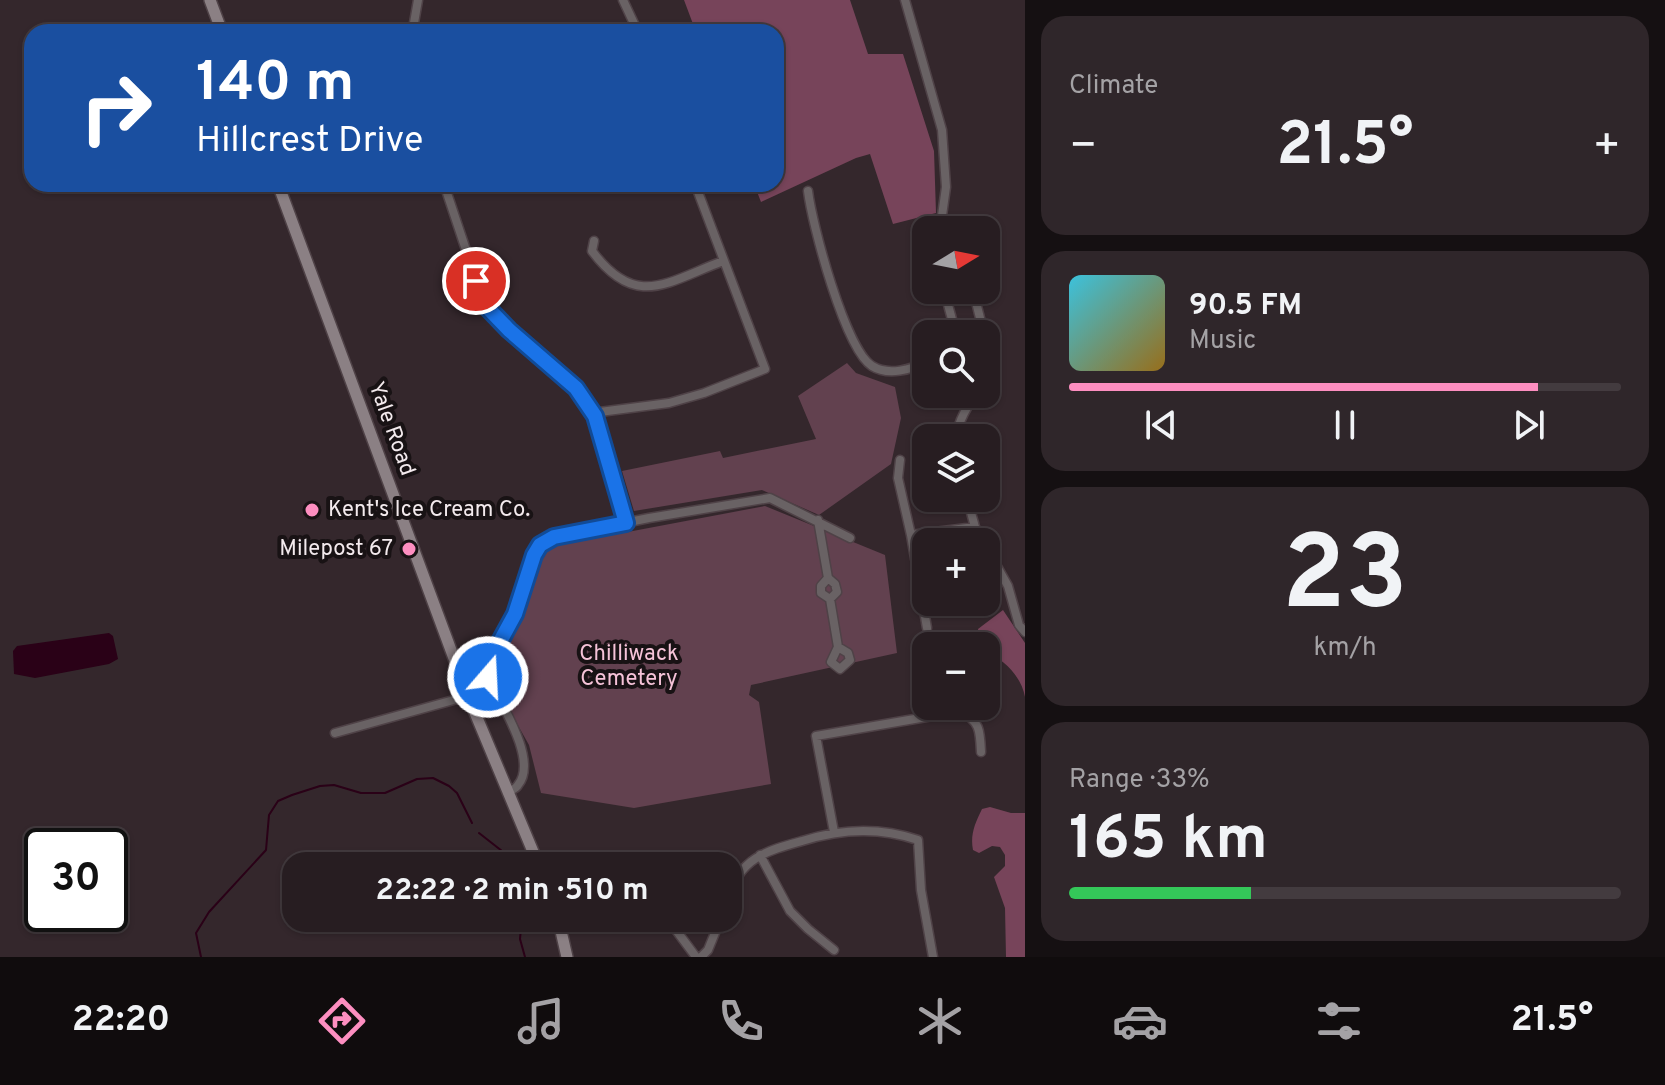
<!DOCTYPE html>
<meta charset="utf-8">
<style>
body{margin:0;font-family:Overpass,sans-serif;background:#2f262a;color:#f1f3f6;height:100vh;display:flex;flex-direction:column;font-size:30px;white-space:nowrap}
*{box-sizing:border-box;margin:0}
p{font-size:26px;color:#a4a2a5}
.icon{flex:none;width:44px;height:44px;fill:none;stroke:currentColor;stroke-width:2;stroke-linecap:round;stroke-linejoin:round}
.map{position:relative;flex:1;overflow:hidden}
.side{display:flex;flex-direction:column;gap:16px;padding:16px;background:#151012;width:640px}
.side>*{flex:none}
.banner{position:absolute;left:24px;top:24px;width:760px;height:168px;border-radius:24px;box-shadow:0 2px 6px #0004,0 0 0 2px #433b3f;background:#1a4fa0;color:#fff;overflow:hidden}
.needle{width:52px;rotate:80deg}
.buttons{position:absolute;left:912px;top:216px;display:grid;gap:16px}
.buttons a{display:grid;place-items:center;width:88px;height:88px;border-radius:16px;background:#271d21;box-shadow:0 2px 6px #0004,0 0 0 2px #433b3f;font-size:40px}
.speed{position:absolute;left:24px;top:828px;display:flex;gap:16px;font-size:40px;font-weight:700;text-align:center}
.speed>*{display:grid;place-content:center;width:104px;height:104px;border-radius:50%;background:#271d21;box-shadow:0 2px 6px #0004,0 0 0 2px #433b3f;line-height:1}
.speed .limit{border:4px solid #111;border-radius:12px;background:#fff;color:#111}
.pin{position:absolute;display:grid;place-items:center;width:68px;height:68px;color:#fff;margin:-34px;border:4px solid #fff;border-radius:50%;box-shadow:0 2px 8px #0007}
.me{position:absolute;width:88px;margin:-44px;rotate:19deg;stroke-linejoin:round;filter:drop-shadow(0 0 6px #0008)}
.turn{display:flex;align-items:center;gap:28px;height:168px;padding:0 40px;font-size:36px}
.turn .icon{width:104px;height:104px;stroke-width:2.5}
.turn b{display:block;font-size:56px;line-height:68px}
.big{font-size:60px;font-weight:700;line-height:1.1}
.side .widget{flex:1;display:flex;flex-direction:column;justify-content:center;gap:12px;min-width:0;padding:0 28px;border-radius:24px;background:#2f262a}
.side .dial{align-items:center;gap:0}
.dial b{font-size:104px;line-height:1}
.song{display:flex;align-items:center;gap:24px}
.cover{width:96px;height:96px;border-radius:12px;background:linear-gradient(135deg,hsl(190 70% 55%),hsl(40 70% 35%))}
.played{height:8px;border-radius:4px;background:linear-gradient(90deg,#fd8ec0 85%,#433b3f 85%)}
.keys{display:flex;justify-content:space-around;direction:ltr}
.heat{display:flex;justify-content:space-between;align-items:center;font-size:44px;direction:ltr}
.charge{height:12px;border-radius:6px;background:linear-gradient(90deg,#34c759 33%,#433b3f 0)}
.trip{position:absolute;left:282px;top:852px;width:460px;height:80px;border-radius:24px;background:#271d21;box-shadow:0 2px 6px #0004,0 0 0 2px #433b3f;font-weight:700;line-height:80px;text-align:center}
.tabs{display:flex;height:128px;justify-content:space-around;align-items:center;background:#100c0d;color:#a4a2a5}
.tabs .icon{width:56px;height:56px}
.tabs .active{color:#fd8ec0}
.tabs b{font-size:36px;color:#f1f3f6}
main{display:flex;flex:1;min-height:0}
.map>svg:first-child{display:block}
.green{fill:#62414f}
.forest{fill:#77445a}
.water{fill:#2a0117}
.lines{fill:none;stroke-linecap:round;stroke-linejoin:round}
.stream{stroke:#2a0117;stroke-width:2}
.street-casing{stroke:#4f4247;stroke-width:11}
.secondary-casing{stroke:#4f4247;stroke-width:14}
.street{stroke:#696264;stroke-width:8}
.secondary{stroke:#8b8084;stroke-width:11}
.route-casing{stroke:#114b97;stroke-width:20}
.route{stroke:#1a73e8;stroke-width:14}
.poi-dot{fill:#fd8ec0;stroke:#181214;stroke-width:3}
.labels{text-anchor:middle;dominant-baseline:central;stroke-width:8;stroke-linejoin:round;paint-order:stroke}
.street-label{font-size:22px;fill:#f3eaed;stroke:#181214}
.poi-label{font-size:22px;fill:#f3eaed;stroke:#181214;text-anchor:start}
.park-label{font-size:22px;fill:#f6c3d8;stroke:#181214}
</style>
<main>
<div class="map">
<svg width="1025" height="957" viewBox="0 0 1025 957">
<rect width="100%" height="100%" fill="#34272c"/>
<!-- green -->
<path class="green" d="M847,363L856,373L895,387L901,418L891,464L819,515L762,490L634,511L622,471L720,451L723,458L816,439L798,396Z
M765,506L885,555L897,653L751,685L749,695L759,702L771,784L634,808L541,793L529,745L494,683L493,670L494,657L507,640L543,548Z"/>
<!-- forest -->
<path class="forest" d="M684,0H850L868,54H903L934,151L936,213L893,224L870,154L856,158L761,202L754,184H776V32H696Z
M1003,610L1025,643V697C1022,678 1004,658 986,653V646H980L978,629Z
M990,807L1011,813H1025V957H1006L1005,908L994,877L1005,866V855L1000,847L992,846L979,853L973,850C970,835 975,823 982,809Z"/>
<!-- water -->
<path class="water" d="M109,633L113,636L118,659L109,664L35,678L14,674L13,651L17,646Z"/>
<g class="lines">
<!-- stream -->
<path class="stream" d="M479,833L502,851L510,865
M522,918L520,939L525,957
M201,957L196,933L209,912L266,850L269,815L278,801L292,795L320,786L334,785L361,793H385L417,779L433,778L449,786L457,793L472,823"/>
<!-- street casing -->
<g class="street-casing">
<path id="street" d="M623,0L638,32
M905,0L942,130L946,187L940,230
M416,32L414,23L418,0
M444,184L484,304L509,330L576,388L595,416L626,523
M808,191C812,224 845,349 872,366C888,376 912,370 926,361
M594,241L592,251C636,310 667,282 723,261
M944,290L953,323L948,334
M973,290L984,334
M986,341L990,358L986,373
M592,413L669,403L704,393L765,369L695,184
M956,438C958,423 967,403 979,394
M900,460L898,478L911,535L927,628
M967,498L975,527L983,542
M818,520L828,578L835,584L837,592L830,599L838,647L831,662L840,669L850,660L848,653L838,647
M911,535L975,527
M986,547L1008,586L1019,625L1025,632
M828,578L821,586V593L830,599
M335,733L468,696
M508,792C511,790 516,789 518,785C539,760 499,701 488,677L486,667L515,614L534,555L540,545L554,537L649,518L770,498L850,538
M834,832L816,736L961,711C980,722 980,730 981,752
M760,855L790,911L808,929L834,950
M559,866C581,861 602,852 621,866
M728,898C740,858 766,851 802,841C840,829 880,827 918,840L921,890L933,957
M667,918L696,957
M701,957L708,950L721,918"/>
</g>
<!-- secondary casing -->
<g class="secondary-casing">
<path id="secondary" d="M210,0L222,32
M278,184L468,696L539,866
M558,918L567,957"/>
</g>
<!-- street -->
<use href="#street" class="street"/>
<!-- secondary -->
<use href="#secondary" class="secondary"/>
</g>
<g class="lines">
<!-- route casing -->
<g class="route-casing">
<path id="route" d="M476,281L484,304L509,330L576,388L595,416L626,523L554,537L540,545L534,555L515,614L486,667L488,677"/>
</g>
<!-- route -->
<use href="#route" class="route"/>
</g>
<!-- markers -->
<g class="poi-dot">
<circle cx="312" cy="510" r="8"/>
<circle cx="409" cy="549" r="8"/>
</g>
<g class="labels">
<!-- street labels -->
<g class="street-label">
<text transform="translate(391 429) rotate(70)">Yale Road</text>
</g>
<!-- poi labels -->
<g class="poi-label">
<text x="328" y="510">Kent's Ice Cream Co.</text>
<text x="393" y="549" text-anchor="end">Milepost 67</text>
</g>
<!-- park labels -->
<g class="park-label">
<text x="629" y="654">Chilliwack<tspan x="629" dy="25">Cemetery</tspan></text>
</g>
</g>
</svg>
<div class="buttons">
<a><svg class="needle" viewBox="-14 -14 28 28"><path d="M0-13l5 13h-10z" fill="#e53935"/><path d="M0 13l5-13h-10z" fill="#a4a2a5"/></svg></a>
<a><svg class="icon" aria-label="search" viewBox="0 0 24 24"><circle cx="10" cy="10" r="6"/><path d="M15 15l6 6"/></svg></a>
<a><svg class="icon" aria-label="layers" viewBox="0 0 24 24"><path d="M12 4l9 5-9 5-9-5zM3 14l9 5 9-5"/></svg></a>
<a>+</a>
<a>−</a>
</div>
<div class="speed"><div class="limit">30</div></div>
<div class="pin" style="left:476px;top:281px;background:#d93025"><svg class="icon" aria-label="arrive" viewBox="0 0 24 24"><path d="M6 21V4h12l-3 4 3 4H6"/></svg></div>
<svg class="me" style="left:488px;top:677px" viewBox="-20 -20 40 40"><circle r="17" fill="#1a73e8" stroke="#fff" stroke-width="3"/><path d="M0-11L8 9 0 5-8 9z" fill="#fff"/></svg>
<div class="trip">22:22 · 2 min · 510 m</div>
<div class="banner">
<div class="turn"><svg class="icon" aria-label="right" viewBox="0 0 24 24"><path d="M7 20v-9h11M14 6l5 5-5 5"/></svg><div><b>140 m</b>Hillcrest Drive</div></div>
</div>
</div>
<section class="side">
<div class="widget"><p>Climate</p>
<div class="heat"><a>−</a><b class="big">21.5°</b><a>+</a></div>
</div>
<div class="widget">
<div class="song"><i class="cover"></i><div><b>90.5 FM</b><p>Music</p></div></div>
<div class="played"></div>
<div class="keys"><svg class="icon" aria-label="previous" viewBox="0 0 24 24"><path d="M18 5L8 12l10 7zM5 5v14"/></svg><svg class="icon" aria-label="pause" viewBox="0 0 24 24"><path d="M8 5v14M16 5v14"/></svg><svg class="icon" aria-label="next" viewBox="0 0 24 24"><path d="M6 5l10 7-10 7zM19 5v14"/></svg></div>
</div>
<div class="widget dial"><b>23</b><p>km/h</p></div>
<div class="widget"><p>Range · 33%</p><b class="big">165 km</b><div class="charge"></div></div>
</section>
</main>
<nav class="tabs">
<b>22:20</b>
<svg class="icon active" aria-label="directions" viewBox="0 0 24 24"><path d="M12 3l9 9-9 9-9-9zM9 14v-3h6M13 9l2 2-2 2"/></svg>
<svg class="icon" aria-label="music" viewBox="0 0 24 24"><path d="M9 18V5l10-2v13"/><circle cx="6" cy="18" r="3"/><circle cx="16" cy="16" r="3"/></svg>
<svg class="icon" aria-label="phone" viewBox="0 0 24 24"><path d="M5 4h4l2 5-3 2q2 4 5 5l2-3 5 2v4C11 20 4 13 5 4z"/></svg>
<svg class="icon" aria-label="climate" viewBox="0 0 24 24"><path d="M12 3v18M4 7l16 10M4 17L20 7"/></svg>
<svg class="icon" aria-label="car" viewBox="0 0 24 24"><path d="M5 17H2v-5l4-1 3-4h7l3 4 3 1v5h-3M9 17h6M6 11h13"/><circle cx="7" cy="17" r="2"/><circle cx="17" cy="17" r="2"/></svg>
<svg class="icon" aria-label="filters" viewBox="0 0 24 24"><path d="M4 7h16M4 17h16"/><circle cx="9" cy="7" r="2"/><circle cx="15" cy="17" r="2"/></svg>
<b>21.5°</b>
</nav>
